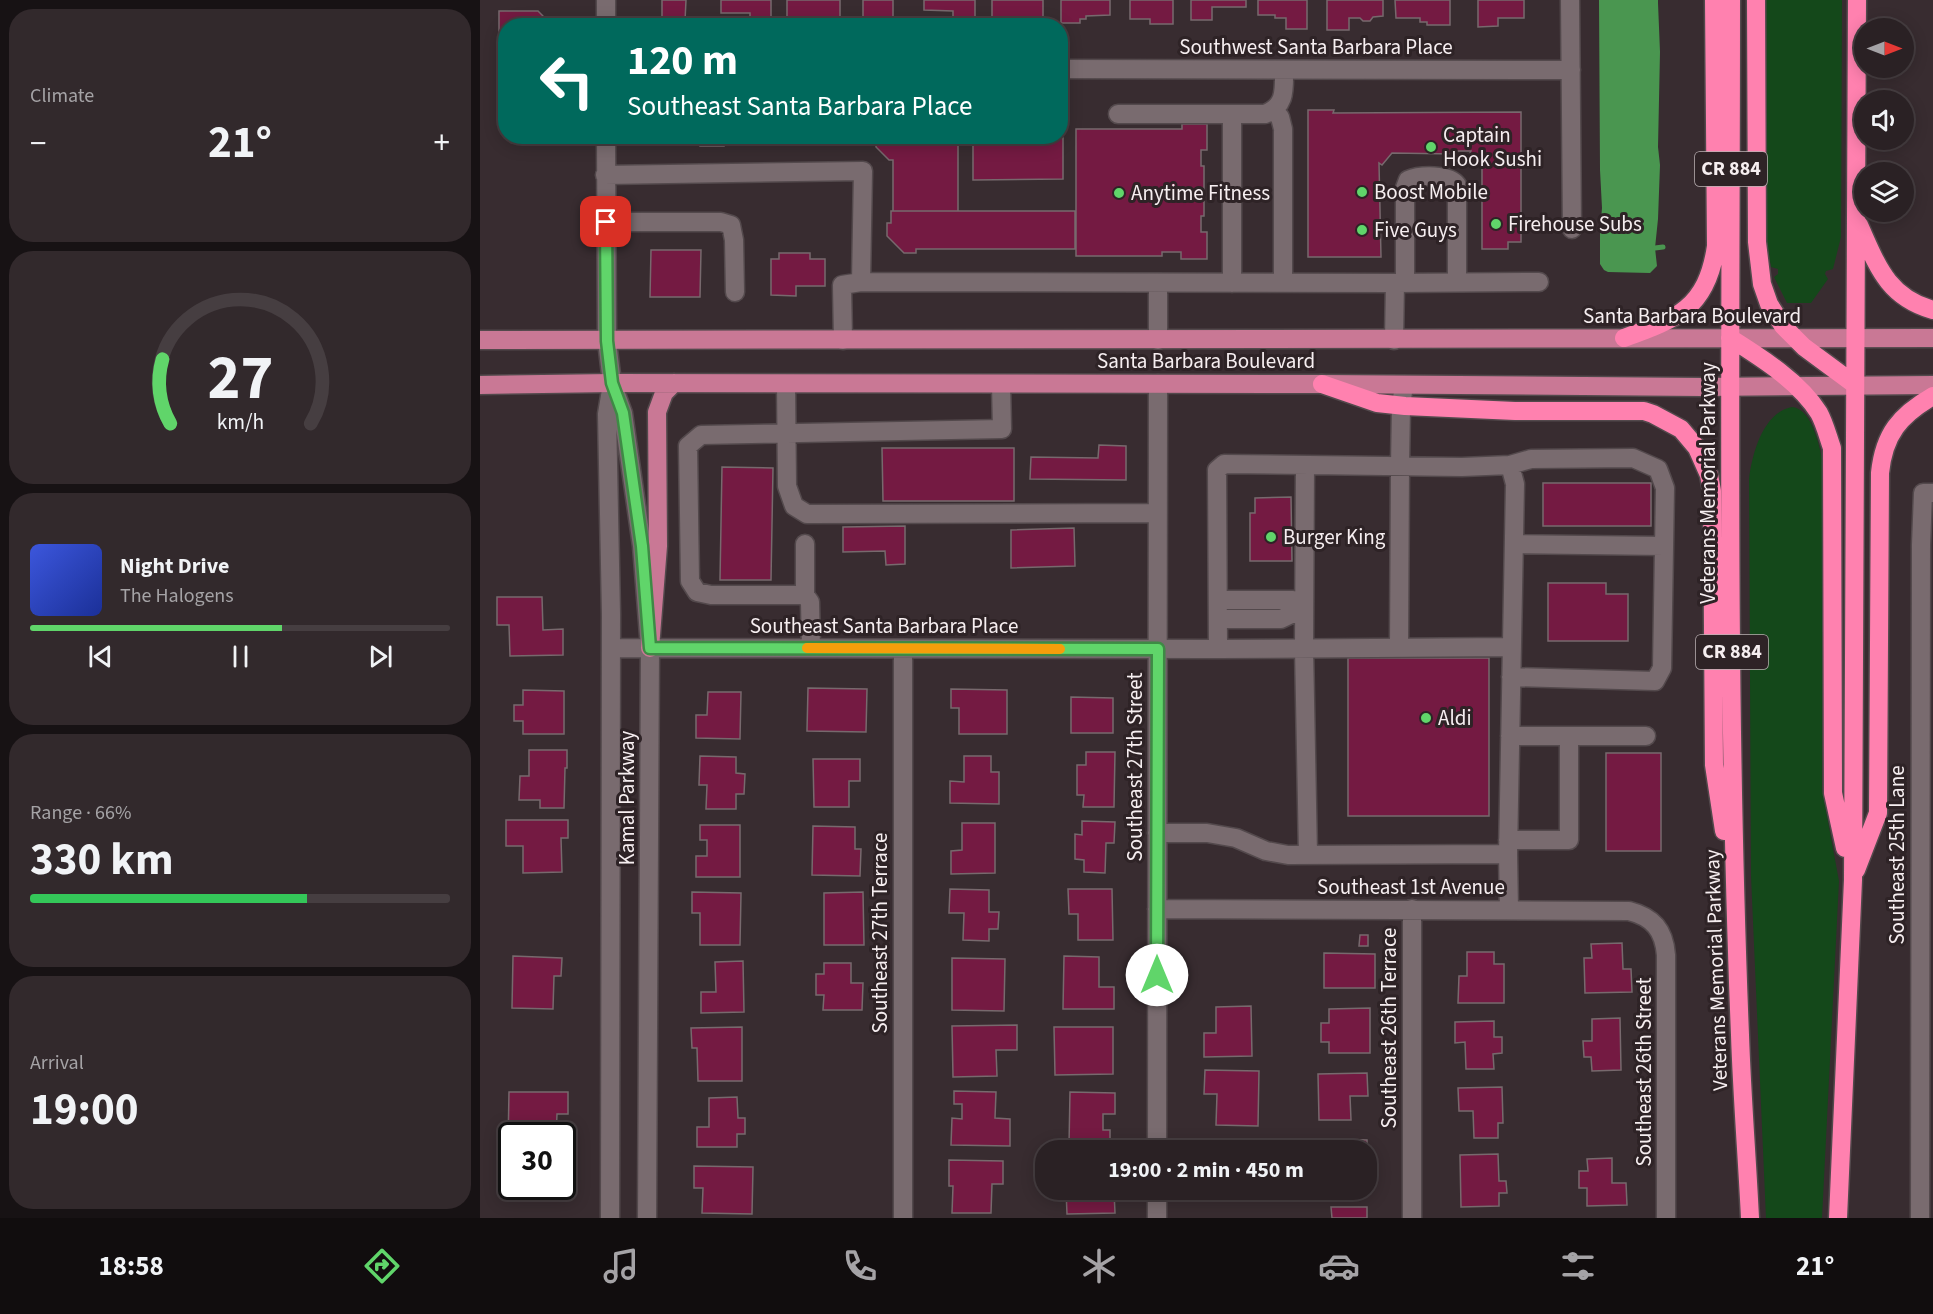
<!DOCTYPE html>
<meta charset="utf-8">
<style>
body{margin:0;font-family:"Source Sans 3",sans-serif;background:#32292c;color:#f1f3f6;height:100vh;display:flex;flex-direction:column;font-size:22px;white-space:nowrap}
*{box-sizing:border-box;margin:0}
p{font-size:20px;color:#a5a3a6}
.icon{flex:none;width:33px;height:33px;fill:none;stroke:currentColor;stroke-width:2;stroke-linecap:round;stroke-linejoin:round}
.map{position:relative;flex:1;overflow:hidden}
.panel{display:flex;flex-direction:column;gap:9px;padding:9px;background:#171214;width:480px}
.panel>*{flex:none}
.banner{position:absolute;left:18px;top:18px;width:570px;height:126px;border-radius:24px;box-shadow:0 3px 15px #0003,0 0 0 2px #463e41;background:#00695c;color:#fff;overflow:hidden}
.needle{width:39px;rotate:90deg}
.controls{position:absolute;left:1374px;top:18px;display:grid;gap:12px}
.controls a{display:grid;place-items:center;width:60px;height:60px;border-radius:50%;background:#2a2124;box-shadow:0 3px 15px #0003,0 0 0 2px #463e41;font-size:30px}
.speed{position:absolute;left:18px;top:1122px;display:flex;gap:12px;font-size:30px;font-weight:700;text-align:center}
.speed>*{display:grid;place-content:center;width:78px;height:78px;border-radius:50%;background:#2a2124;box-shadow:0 3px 15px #0003,0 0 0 2px #463e41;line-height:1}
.speed .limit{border:3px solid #111;border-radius:9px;background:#fff;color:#111}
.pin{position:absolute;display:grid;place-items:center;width:51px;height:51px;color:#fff;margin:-26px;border-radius:12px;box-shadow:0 3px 9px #0006}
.me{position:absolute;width:66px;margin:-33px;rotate:0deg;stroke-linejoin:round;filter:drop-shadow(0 0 4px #0008)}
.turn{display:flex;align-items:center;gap:21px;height:126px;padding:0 30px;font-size:27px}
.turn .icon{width:78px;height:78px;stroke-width:2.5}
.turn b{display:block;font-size:42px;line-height:51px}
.big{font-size:45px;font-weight:700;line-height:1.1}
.panel .widget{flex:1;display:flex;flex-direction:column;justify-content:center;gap:9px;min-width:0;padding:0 21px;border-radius:24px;background:#32292c}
.panel .dial{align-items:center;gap:0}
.dial svg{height:156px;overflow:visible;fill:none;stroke:#463e41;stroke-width:7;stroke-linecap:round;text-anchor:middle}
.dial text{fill:#f1f3f6;stroke:none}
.song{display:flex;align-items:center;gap:18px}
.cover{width:72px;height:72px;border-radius:9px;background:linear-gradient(135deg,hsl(230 70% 55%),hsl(230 70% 35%))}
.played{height:6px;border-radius:3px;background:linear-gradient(90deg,#60d56a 60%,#463e41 60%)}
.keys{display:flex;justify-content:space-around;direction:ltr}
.heat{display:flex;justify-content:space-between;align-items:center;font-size:33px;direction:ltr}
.charge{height:9px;border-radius:4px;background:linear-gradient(90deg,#34c759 66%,#463e41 0)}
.trip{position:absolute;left:555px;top:1140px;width:342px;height:60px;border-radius:24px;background:#2a2124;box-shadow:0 3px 15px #0003,0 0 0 2px #463e41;font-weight:700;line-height:60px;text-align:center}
.menu{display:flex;height:96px;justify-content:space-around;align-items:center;background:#110d0e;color:#a5a3a6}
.menu .icon{width:42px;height:42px}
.menu .active{color:#60d56a}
.menu b{font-size:27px;color:#f1f3f6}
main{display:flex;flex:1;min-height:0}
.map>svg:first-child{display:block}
.green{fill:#14481a}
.water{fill:#4a9650}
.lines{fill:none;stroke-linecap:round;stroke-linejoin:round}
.stream{stroke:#4a9650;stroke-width:5}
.building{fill:#741a42;stroke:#77696d;stroke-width:1.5}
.minor-casing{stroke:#53494c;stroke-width:21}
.major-casing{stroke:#53494c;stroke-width:21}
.highway-casing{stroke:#53494c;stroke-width:21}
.minor{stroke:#796b6f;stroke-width:18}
.major{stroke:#c97895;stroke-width:18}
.highway{stroke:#ff81af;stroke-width:18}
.route-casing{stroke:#3e8a45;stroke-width:15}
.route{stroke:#60d56a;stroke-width:10}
.slow{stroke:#f59e0b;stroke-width:10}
.poi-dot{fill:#60d56a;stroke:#2e2326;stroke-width:2}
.labels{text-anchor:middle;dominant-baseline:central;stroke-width:6;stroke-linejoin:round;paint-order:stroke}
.shield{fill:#2e2326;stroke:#bab1b3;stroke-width:1.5}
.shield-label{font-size:20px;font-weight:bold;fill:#f6eef0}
.street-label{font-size:21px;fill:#f6eef0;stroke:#2e2326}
.poi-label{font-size:21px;fill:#f6eef0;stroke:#2e2326;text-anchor:start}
</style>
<main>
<section class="panel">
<div class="widget"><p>Climate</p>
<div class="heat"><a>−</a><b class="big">21°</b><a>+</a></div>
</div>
<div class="widget dial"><svg viewBox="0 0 100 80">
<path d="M14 69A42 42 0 1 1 86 69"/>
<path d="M14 69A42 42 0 0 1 10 36" stroke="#60d56a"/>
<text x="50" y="56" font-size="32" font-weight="700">27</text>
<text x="50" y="72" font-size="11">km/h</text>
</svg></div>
<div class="widget">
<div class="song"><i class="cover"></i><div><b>Night Drive</b><p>The Halogens</p></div></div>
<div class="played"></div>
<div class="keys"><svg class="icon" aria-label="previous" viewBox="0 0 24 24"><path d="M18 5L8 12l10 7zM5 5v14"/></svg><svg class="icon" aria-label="pause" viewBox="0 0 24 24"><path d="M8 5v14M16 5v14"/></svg><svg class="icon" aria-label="next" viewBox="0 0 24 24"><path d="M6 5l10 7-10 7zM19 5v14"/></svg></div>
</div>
<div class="widget"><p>Range · 66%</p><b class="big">330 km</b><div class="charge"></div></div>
<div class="widget"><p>Arrival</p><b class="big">19:00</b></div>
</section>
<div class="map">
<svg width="1453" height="1218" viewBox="0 0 1453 1218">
<rect width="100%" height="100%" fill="#382c30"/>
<!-- green -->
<path class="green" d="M1286,0H1362L1361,237L1353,269L1346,271L1345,274L1348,279L1331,303H1307L1294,277L1298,274V269L1291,267L1287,242Z
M1312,407C1334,409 1341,453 1344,470L1342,789L1359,881L1342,1218H1286L1271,876L1269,479C1272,454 1283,412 1312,407Z"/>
<!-- water -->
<path class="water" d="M1119,0H1178V3L1180,52L1178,147L1180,165L1178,219L1175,248L1177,266L1170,273L1128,272L1124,270L1120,264V232L1122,208L1120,170Z"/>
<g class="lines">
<!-- stream -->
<path class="stream" d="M1175,248L1183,247"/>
</g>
<!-- building -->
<path class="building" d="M182,0H206L205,21H182Z
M241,0H291V23H270V13H241Z
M307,0H360V23H307Z
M383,0H413V19H397V23H383Z
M444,0H495V22H477V17H473V11L444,10Z
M512,0H563V23H551V20H512Z
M581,0H630V15L606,16V19H600V23H581Z
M650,0H693V24H670V19H650Z
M711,0H766V7H732V20H711Z
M778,0H827V29H806V18H795V15H778Z
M847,0H903V16L893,17L890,21H883L880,18H869V30H847Z
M915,0H970V25H947V22H940V18H916Z
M998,0H1044V18H1018V26L998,27Z
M19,11H58L63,16V20L58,24H63V26H26V56H19Z
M828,110H854L853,113L1041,112V242H1028V249H1002V165L990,153L991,151H975V154L912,153L902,165L899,163L901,257H828Z
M702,124H727V150H721V166H724V216H721V232H727V259H701V252H682V256H596V129H702Z
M220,136H390V142H244V146H220Z
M396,136H478V211H413V160H409L396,147Z
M526,136L583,138V179L493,180V141L526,140Z
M411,211H595V249H436V253H424L407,236V223H411Z
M171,250H221L220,297H170Z
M299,253H330V259H345V286H316V296L291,295V259H299Z
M619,445L646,446V480L550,479L551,457L618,458Z
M402,448H534V501H403Z
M242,467L293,468L291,580H240Z
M1063,483H1171V526H1063Z
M811,497L812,561H770V513H775V498Z
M425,526V564L406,565L405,551L363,552V527Z
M594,528L595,566L531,568V530Z
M1068,583H1126V594H1148V641H1068Z
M17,597H62L63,630L83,629V655L30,656L29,625H17Z
M868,658H1009V816H868Z
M328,688L387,689L386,732L327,731Z
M471,689L527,690V734H479V708H471Z
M43,690L84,691V734H43V721H34V705H43Z
M228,692H261L260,739L216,738V715H227Z
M591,697L633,698V733H591Z
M49,750H87V768H85L84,808H60V800H39L40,776H49Z
M606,752H635L634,807H603L604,795H597V765H606Z
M1126,753H1181V851H1126Z
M220,756L256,757V773L265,774L264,794H256V809H226L227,785H219Z
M484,756H511V772H519V804L470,803V781L484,782Z
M333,759H380V781H369V807H334Z
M26,820H88V838H81L82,872L43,873V846H26Z
M602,821L635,822L634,843H626L625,873L604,872V860L595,859V834L602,835Z
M482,823H515V873L471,874V851L482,850Z
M220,825H260V877H216V856H227V840H220Z
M333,826L375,827V849H381L380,876L332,875Z
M470,889L509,890V912H519L518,929H509V941L483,940L484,913H469Z
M588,889H632L633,940H598V914H589Z
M212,892L261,893L260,945H220V913H212Z
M383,892L384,945H344V893Z
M880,935H888V946H879Z
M1142,943L1143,969H1151L1152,992L1105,993L1104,958H1112L1111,944Z
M987,952H1014V964H1024V1003H978L979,976H987Z
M844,953L895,954V988H844Z
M33,956L82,958L81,976H74L73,1009L32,1008Z
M584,956L619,957V987H634V1009H583Z
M472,958L525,959L524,1011L472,1010Z
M263,961L264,1012L221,1013V992H236L235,962Z
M344,963H371V983H383L382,1010H343L344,995H336V974H344Z
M771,1006L772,1056L724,1057V1033H736V1007Z
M890,1008V1053H849V1042H841V1023H849V1009Z
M1140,1018L1141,1070L1112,1071L1111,1057H1104L1103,1041H1112V1019Z
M1014,1021V1037H1022V1053L1013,1054L1014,1069H986L985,1042L975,1043V1022Z
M537,1025V1050H516L517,1076L473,1077L472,1026Z
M262,1027V1081H218L217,1048H212L211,1028Z
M574,1027H633V1074L575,1075Z
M725,1070L779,1071L778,1126L736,1125L737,1094H724Z
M887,1073L888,1096H870L871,1120H839L838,1074Z
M1022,1087L1023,1123H1018V1138H994L993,1111H979L978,1088Z
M474,1091L516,1092L515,1118L530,1119V1146L471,1145L472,1118L482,1119V1104H474Z
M29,1092H88V1114H77L76,1136H32V1144H28Z
M590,1092L635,1093V1114H623V1130H630V1145H589Z
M257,1097L258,1118H265V1134H257V1147H217V1127H229V1098Z
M853,1139L887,1140V1192L852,1191V1190H886V1150H853Z
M738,1140H764V1150H738Z
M1018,1154L1019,1181H1026L1027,1193H1019V1206L981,1207L980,1155Z
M1132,1158V1183H1146L1147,1205L1107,1206V1188H1099V1171H1108L1107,1159Z
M469,1160L523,1161V1184H512L511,1213H472L473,1186H469Z
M214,1166L273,1167L272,1214L222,1213L223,1188H214Z
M586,1190L634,1191L635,1213L587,1214Z
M724,1190H765V1193H724Z
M851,1207H887V1218H852Z"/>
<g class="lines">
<!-- minor casing -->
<g class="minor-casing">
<path id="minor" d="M126,0V26
M1090,0L1092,229
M580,69L1091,70
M793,111L800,117L803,129V283
M638,114H785C806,106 804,90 804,70
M752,114V283
M126,136L127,341L132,383L143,413L162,546L170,648L167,1218
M125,175L383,171L381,282L915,283L1059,282
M126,222H241L251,225L254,240L255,292
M678,283V340
M925,283V188L928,180C940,175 969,174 977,185V282
M363,340L362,285L381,282
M914,340L915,283
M306,384L307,486L314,506L327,514L677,513
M825,465L824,648L828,855
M1030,465L1051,459L1153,458L1178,469L1185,488L1182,668L1175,681L1031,677
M325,544V595
M1034,544L1184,546
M738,600H813L824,608
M738,619H801L824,608
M131,648L738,649
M331,648L330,602L325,595H231L217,592L210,581L208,446L221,435L522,429L521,384
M919,648L920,466L921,406L924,385
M423,649V1218
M1089,736H1166
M677,833H727L756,838L786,851L808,855L1028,854L1035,484L1030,465L982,467L744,464L737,470L738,649L1032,647
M1028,840H1089V736H1030
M1028,854L1029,910
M677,909L1149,911C1173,917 1184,930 1186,955V1218
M932,909V1218
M677,1150L678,384
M130,1218L131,614L127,414L132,384
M677,1218V1190
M1440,1218L1441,545L1443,493H1453"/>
</g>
<!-- major casing -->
<g class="major-casing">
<path id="major" d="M0,340L1453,338
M0,385L132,383L842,384L1222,387L1453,385
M170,648L178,546L177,412L184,393L194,383"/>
</g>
<!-- highway casing -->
<g class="highway-casing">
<path id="highway" d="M1251,0C1251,345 1246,690 1260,1035C1262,1096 1267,1157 1270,1218
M1276,0L1277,242L1282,284L1289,304L1303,326L1324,347L1374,384
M1379,225C1397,265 1407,297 1453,310
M1144,338C1197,319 1227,308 1236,246L1234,0
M1250,338C1280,357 1320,382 1339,413C1345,424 1348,437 1352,448L1353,793L1365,848
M842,384L897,403L925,406L1035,411H1164L1173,414L1201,429L1217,448L1229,475L1232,491L1234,765L1244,831
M1376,870L1398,813L1400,473C1404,434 1420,415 1453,396
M1358,1218L1373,880L1377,0"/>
</g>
<!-- minor -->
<use href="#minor" class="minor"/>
<!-- major -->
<use href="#major" class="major"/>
<!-- highway -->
<use href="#highway" class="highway"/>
</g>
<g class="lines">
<!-- route casing -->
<g class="route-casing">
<path id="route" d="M126,222L127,341L132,383L143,413L162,546L170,648L678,649L677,975"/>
</g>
<!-- route -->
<use href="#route" class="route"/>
<!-- slow -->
<path class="slow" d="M327,648L580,649"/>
</g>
<!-- markers -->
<g class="poi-dot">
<circle cx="951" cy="147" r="6"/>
<circle cx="882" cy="192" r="6"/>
<circle cx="639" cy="193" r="6"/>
<circle cx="1016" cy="224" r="6"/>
<circle cx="882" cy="230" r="6"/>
<circle cx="791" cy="537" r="6"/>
<circle cx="946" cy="718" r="6"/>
</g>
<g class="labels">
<!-- shield labels -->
<g class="shield">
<rect x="1215" y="152" width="72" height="34" rx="4.5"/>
<rect x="1216" y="635" width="72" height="34" rx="4.5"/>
</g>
<g class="shield-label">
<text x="1251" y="169">CR 884</text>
<text x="1252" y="652">CR 884</text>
</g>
<!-- street labels -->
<g class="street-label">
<text x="836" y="47">Southwest Santa Barbara Place</text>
<text x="1212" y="316">Santa Barbara Boulevard</text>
<text x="726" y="361">Santa Barbara Boulevard</text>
<text transform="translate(1228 483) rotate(-90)">Veterans Memorial Parkway</text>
<text x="404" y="626">Southeast Santa Barbara Place</text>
<text transform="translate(655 767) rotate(-90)">Southeast 27th Street</text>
<text transform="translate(147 798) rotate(-90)">Kamal Parkway</text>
<text transform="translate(1417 855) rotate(-90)">Southeast 25th Lane</text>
<text x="931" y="887">Southeast 1st Avenue</text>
<text transform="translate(400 933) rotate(-90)">Southeast 27th Terrace</text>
<text transform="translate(1236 970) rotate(-92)">Veterans Memorial Parkway</text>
<text transform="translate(909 1028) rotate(-90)">Southeast 26th Terrace</text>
<text transform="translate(1164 1072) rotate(-90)">Southeast 26th Street</text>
</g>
<!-- poi labels -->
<g class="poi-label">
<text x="963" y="135">Captain<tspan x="963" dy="24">Hook Sushi</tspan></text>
<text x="894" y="192">Boost Mobile</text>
<text x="651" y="193">Anytime Fitness</text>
<text x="1028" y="224">Firehouse Subs</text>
<text x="894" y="230">Five Guys</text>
<text x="803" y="537">Burger King</text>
<text x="958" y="718">Aldi</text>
</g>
</g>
</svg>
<div class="controls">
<a><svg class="needle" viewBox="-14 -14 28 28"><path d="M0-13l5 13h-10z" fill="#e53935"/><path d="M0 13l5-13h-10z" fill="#a5a3a6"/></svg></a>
<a><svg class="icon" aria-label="sound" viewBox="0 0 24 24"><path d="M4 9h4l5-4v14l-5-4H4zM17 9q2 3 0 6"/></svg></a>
<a><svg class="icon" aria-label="layers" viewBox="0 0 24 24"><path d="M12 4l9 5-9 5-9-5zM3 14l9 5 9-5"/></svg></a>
</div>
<div class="speed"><div class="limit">30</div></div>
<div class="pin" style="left:126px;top:222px;background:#d93025"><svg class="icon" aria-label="arrive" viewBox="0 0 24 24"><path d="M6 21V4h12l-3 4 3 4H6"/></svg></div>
<svg class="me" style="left:677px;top:975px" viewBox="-20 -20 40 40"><circle r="19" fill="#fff"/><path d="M0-13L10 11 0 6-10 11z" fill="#60d56a"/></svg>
<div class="trip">19:00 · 2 min · 450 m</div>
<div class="banner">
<div class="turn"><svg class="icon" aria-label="left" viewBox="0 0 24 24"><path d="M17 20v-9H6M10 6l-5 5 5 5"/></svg><div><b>120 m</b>Southeast Santa Barbara Place</div></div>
</div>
</div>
</main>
<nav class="menu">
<b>18:58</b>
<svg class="icon active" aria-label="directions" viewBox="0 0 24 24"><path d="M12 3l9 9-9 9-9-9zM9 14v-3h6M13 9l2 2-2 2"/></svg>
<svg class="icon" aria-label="music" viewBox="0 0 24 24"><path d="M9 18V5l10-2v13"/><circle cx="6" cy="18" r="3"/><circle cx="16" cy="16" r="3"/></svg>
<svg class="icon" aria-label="phone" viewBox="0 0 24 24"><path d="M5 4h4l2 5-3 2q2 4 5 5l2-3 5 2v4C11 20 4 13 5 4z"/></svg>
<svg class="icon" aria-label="climate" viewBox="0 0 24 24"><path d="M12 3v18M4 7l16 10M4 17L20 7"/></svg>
<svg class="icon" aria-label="car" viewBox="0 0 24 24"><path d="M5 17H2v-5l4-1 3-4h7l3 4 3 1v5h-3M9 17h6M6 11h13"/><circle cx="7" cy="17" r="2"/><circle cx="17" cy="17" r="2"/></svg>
<svg class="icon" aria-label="filters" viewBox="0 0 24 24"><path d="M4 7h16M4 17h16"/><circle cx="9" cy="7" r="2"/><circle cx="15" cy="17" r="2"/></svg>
<b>21°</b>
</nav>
